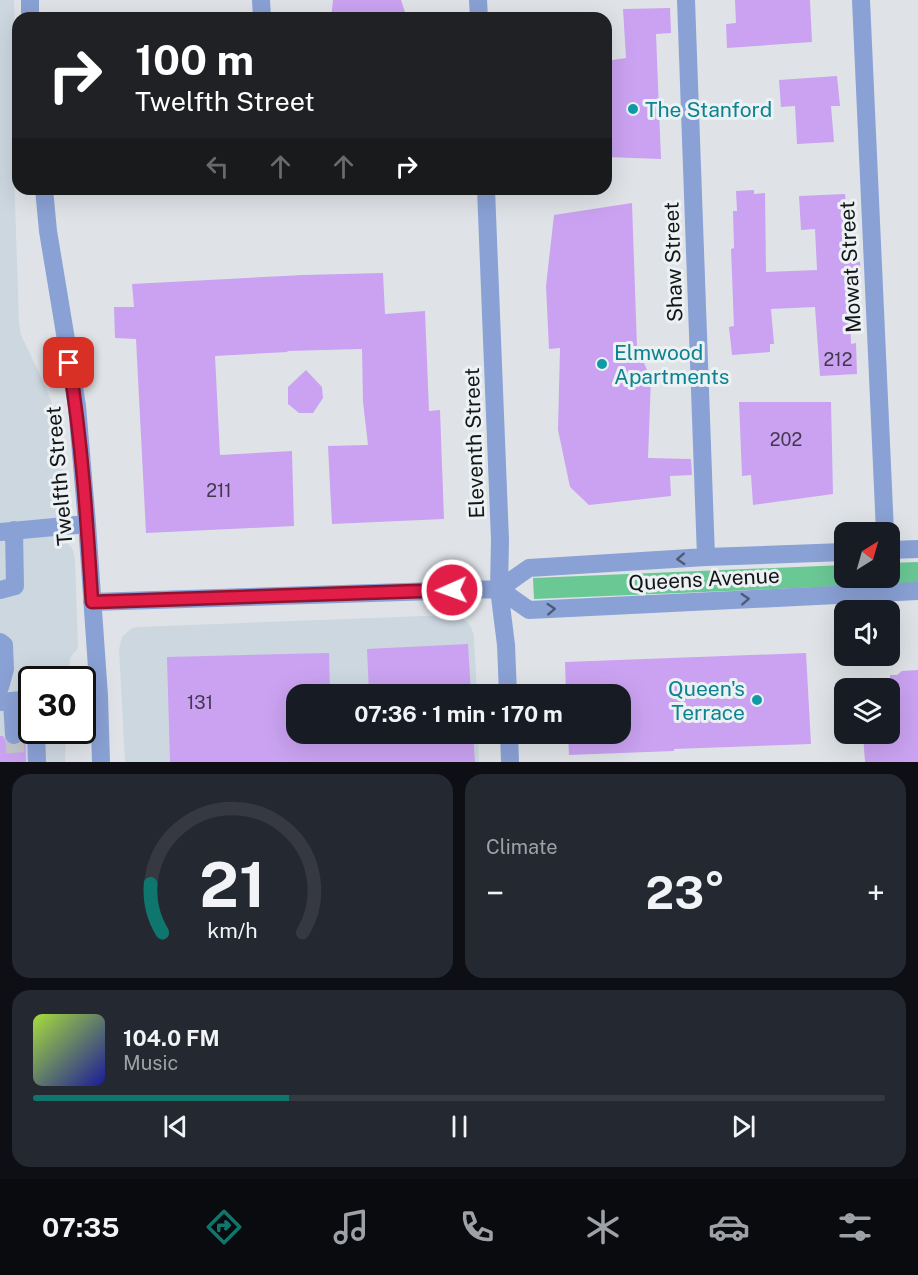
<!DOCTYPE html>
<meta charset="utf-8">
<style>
body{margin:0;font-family:"Public Sans",sans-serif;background:#242831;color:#f1f3f6;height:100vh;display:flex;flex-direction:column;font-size:22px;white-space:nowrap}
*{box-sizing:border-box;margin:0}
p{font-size:20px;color:#9ea1a6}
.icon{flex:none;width:33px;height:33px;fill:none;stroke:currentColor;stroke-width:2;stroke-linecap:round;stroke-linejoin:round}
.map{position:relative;height:762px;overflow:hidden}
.drawer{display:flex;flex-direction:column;gap:12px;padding:12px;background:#0d0f14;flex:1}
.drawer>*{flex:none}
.banner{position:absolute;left:12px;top:12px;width:600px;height:183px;border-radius:18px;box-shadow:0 6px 24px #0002;background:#202124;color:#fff;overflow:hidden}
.needle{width:39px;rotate:37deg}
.buttons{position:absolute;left:834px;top:522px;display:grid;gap:12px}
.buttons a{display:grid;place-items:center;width:66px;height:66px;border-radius:12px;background:#171b24;box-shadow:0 6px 24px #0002;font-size:30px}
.speed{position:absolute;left:18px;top:666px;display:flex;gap:12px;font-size:30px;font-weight:700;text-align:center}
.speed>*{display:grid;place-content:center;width:78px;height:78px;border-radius:50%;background:#171b24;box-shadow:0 6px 24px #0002;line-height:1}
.speed .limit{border:3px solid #111;border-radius:9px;background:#fff;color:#111}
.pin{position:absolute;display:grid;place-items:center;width:51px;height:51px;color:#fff;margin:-26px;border-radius:12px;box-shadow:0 3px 9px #0006}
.me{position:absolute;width:66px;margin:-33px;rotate:268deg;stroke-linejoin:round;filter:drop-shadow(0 0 4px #0008)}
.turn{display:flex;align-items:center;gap:21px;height:126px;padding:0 24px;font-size:27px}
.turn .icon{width:78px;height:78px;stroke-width:2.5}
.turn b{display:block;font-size:42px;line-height:51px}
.lanes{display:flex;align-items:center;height:57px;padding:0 24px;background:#0003;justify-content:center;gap:30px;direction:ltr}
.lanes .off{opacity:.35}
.big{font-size:45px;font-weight:700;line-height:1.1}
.drawer .widget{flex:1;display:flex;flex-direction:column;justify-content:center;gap:9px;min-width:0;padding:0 21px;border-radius:18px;background:#242831}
.drawer .dial{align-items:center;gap:0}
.dial svg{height:156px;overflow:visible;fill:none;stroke:#363941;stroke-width:7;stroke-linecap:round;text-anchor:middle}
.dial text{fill:#f1f3f6;stroke:none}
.song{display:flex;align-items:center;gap:18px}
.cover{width:72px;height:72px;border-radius:9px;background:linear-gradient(135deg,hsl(80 70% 55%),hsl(240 70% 35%))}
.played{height:6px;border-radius:3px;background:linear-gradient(90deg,#0f766e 30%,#363941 30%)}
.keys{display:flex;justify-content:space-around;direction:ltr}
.heat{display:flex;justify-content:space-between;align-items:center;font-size:33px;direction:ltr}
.drawer .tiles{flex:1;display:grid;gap:12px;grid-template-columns:1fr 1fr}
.widget:last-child{grid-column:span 2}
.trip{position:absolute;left:286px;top:684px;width:345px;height:60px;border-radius:18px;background:#171b24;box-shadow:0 6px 24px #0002;font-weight:700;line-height:60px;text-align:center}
.tab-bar{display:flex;height:96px;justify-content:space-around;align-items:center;background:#090b0e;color:#9ea1a6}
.tab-bar .icon{width:42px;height:42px}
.tab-bar .current{color:#0f766e}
.tab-bar b{font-size:27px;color:#f1f3f6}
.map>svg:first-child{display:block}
.built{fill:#cdd7e0}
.green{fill:#6ac895}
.building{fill:#caa2f1}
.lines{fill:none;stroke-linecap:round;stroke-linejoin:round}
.minor-tunnel{stroke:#c1c4c8;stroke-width:18;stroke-dasharray:18 9;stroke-linecap:butt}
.minor{stroke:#8aa1d5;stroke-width:18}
.oneway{stroke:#4f5b76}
.route-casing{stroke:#92132f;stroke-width:15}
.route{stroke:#e11d48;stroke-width:10}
.culture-dot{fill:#0f9aa8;stroke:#ecf1f4;stroke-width:2}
.labels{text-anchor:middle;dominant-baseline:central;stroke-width:6;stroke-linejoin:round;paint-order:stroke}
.number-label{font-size:18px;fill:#42384d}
.culture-label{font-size:21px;fill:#0d838f;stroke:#ecf1f4;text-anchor:start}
.street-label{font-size:21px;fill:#141516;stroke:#ecf1f4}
</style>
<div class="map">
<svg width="918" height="762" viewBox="0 0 918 762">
<rect width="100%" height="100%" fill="#dfe3e7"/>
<!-- built -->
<path class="built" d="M0,0H14L18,131L13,139L19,324L21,335L46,387L58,421L62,446L65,540L73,550L75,559L78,648L70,658L69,679L32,680V730L66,731L65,762H0Z
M451,615L460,617L466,621L471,627L474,636L477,694H297V734H478L479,762H125L119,649L122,637L131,629L137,627Z"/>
<!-- green -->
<path class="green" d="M918,562V583L534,599L533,578L844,565V578H890V563Z"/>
<!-- building -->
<path class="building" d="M333,0H401L407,18H331Z
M735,0H810L812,42L727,48L726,24L736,23Z
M670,8L671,33L656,34L661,159L606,157V61L626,58L623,9Z
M837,76L840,106H831L834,142L797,144L795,106L781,107L779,80Z
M754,190V194L765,193L766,272L817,270L815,229L801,230L799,196L845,194L846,206L852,205L853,227H848L851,262H860L861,282L849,283L851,344L856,343L857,374L820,376L815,307L771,309L774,344H770V352L732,355L729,327L734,326L731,249L734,248L733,211H737L736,191Z
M632,203L637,347L651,379L648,458L691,459L692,475L670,476L671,496L589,505L570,487L558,430L560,348L549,349L546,286L554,215Z
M383,273L385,314L425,311L429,411L440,410L444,519L332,524L328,446L368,445L363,402L362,349L287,351L288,352L215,356L220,455L292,451L294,526L146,533L136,339L115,338L114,307H134L132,284L303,275Z
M306,370L322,387L323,398L313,413H299L288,404V387Z
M739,402H831L833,494L753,505L751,475L742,476Z
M468,644L471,694H369L367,649Z
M329,653L330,694H297V734H473L475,762H170L167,657Z
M806,653L811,744L674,749V751L569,755L568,734H621V694H566L565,662Z
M918,670V762H865L863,734H890V675H897L902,671Z
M0,736H3L8,745L14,746L21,744L25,736L26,762H0Z"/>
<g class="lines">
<!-- minor-tunnel -->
<path class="minor-tunnel" d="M14,735L16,762"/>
<!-- minor -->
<path class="minor" d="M30,0V18
M261,0L262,18
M478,0L479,18
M686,0L706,557
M861,0L885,532
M44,189L48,231L77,406L87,524L99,696L101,762
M486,189L500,540L499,589L506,645L508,694
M0,532L87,524
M890,550L918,549
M499,589L529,610L918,591
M0,590L15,586L14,530
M92,602L499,589L529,568L706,557L844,552
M0,642L4,645L5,669L0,687
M12,701L14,735
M0,702L32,699
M36,730L37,762
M509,734L510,762"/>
</g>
<!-- one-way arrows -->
<defs><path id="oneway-chevron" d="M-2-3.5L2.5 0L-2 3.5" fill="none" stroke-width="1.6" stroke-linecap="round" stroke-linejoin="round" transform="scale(1.5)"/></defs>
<g class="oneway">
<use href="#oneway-chevron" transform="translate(681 559) rotate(177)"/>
<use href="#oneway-chevron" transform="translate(745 599) rotate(-3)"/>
<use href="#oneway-chevron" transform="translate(551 609) rotate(-3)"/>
</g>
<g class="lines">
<!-- route casing -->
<g class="route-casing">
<path id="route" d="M69,363C82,442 87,522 92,602L452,590"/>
</g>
<!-- route -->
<use href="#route" class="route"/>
</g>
<!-- markers -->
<g class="culture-dot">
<circle cx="633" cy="109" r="6"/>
<circle cx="602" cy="364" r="6"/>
<circle cx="757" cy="700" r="6"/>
</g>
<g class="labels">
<!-- number labels -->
<g class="number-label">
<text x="838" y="359">212</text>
<text x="786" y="439">202</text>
<text x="219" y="490">211</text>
<text x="200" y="702">131</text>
</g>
<!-- culture labels -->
<g class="culture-label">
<text x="645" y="109">The Stanford</text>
<text x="614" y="352">Elmwood<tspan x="614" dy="24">Apartments</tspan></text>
<text x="745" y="688" text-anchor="end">Queen's<tspan x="745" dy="24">Terrace</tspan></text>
</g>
<!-- street labels -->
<g class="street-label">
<text transform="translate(673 262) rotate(-92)">Shaw Street</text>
<text transform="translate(850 267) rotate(-93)">Mowat Street</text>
<text transform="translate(474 443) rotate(-92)">Eleventh Street</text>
<text transform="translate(59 476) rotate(-95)">Twelfth Street</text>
<text transform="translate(704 579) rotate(-3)">Queens Avenue</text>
</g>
</g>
</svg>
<div class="buttons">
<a><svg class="needle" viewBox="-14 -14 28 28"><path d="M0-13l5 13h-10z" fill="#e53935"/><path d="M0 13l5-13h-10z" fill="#9ea1a6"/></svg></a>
<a><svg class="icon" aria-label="sound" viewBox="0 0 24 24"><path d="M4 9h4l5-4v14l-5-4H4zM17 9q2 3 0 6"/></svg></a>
<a><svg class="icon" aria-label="layers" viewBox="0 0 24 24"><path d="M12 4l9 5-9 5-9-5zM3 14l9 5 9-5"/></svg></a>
</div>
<div class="speed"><div class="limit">30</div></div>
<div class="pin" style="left:69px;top:363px;background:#d93025"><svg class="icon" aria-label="arrive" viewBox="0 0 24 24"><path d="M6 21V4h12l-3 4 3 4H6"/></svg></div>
<svg class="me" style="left:452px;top:590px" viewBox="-20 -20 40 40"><circle r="17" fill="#e11d48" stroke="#fff" stroke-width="3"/><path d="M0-11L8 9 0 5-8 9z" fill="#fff"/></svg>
<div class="trip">07:36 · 1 min · 170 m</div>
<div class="banner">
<div class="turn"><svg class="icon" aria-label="right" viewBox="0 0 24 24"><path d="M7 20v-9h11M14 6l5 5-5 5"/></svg><div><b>100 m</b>Twelfth Street</div></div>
<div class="lanes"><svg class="icon off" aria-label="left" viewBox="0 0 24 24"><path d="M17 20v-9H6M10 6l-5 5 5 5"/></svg><svg class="icon off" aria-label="ahead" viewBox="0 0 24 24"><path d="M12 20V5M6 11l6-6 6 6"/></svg><svg class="icon off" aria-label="ahead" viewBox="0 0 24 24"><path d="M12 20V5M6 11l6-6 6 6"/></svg><svg class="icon" aria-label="right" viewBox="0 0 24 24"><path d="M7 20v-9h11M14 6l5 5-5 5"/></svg></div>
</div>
</div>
<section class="drawer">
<div class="tiles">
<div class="widget dial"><svg viewBox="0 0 100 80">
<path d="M14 69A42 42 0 1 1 86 69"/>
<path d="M14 69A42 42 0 0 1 8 44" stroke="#0f766e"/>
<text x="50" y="56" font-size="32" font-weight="700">21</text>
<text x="50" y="72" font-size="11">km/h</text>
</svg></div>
<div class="widget"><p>Climate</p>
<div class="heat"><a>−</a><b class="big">23°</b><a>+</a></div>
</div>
<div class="widget">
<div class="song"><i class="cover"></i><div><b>104.0 FM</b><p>Music</p></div></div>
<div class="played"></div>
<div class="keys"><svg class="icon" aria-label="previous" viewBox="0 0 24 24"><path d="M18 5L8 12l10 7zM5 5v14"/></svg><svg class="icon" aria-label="pause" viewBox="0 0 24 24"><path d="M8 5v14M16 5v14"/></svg><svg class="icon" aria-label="next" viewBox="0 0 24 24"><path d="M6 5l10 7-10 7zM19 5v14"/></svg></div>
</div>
</div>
</section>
<nav class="tab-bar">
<b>07:35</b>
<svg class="icon current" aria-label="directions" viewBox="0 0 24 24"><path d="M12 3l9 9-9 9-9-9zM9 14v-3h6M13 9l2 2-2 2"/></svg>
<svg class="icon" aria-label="music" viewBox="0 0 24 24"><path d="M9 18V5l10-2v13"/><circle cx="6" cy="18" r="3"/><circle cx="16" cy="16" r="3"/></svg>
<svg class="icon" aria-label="phone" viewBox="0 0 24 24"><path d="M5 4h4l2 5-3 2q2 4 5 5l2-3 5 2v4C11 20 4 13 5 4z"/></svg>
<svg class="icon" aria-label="climate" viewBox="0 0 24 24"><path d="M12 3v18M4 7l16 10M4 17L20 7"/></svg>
<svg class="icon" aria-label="car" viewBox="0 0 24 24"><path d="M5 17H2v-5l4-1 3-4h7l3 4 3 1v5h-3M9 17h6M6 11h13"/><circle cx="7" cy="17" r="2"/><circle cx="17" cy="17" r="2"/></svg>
<svg class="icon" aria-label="filters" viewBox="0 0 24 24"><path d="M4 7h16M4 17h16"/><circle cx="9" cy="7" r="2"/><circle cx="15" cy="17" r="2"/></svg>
</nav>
